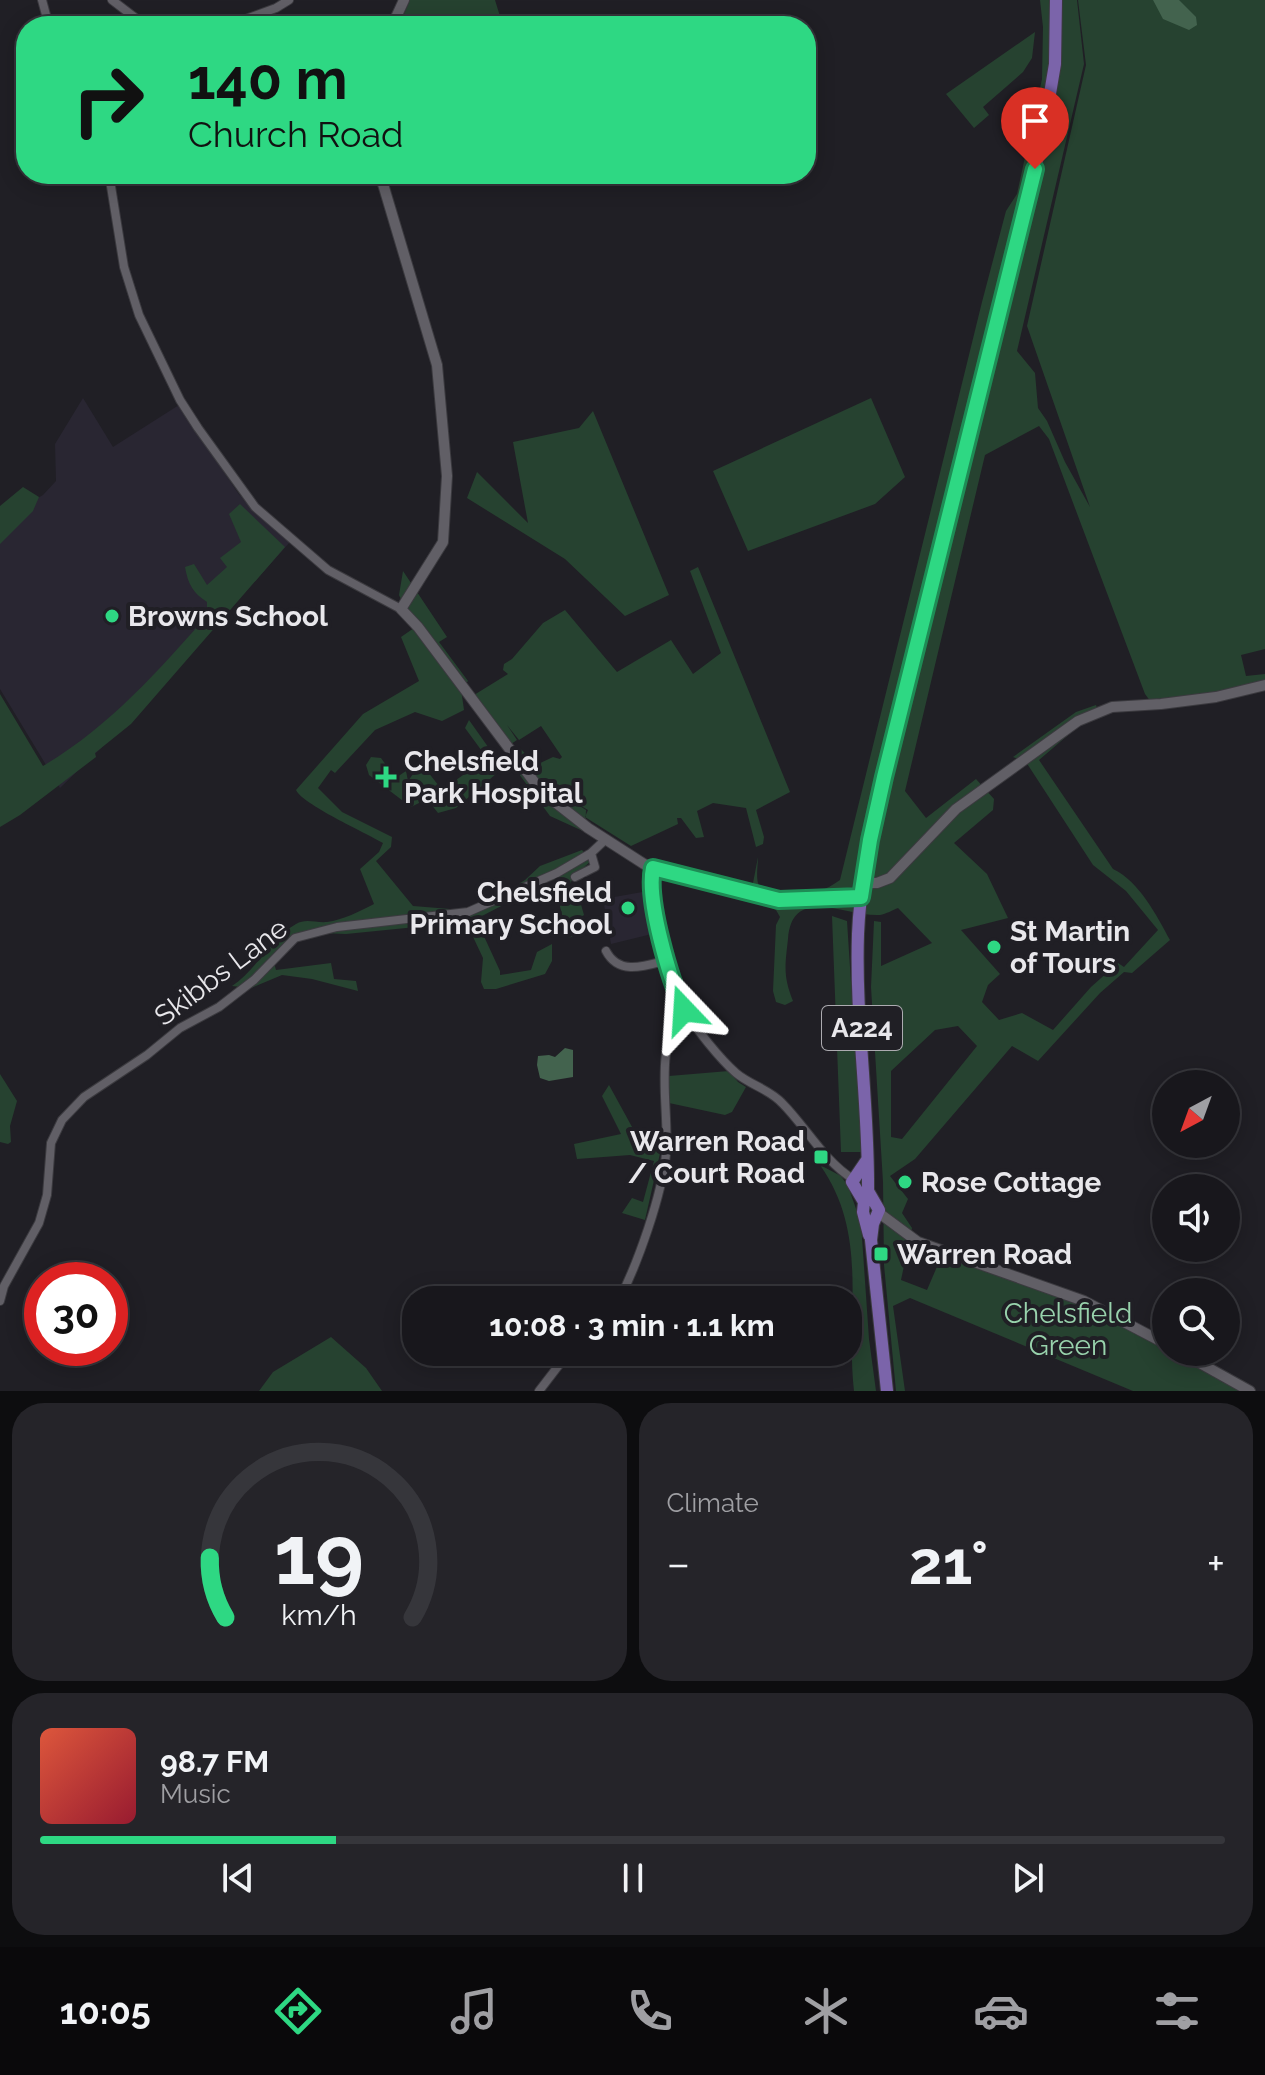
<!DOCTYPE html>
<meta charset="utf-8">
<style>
body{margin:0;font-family:Raleway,sans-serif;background:#252429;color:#f1f3f6;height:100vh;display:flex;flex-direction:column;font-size:30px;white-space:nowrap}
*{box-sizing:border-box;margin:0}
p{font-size:26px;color:#9f9fa3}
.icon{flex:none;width:44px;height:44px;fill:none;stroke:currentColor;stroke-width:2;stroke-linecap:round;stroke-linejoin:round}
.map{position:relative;height:1391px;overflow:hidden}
.panel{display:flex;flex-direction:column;gap:12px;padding:12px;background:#0d0d0f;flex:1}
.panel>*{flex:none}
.top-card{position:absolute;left:16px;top:16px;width:800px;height:168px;border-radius:32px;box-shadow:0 4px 20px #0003,0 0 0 2px #36363b;background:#2ed883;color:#111;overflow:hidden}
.needle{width:52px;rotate:221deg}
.tools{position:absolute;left:1152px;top:1070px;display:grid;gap:16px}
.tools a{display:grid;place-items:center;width:88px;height:88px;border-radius:50%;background:#18171c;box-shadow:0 4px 20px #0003,0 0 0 2px #36363b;font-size:40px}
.speed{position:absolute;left:24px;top:1262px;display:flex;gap:16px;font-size:40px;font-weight:700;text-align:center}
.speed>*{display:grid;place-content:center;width:104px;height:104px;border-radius:50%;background:#18171c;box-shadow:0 4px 20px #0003,0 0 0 2px #36363b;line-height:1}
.speed .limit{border:12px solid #d22;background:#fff;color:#111}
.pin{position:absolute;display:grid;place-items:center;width:68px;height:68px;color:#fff;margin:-82px -34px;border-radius:50% 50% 50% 0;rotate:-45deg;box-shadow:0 0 8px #0007}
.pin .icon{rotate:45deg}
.me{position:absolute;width:88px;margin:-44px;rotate:340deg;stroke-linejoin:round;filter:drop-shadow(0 0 6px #0008)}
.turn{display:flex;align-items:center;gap:28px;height:168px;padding:0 40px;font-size:36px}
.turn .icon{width:104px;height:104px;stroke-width:2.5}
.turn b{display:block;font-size:56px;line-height:68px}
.big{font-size:60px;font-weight:700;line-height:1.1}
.panel .card{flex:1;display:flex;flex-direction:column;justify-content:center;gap:12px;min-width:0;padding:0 28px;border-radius:32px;background:#252429}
.panel .dial{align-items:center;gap:0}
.dial svg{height:208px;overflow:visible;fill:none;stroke:#36363b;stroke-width:7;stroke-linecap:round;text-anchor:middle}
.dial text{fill:#f1f3f6;stroke:none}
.song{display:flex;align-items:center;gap:24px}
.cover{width:96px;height:96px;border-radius:12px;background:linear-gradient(135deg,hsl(10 70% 55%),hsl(350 70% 35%))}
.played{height:8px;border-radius:4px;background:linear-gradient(90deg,#2ed883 25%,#36363b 25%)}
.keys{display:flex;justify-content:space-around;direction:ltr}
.heat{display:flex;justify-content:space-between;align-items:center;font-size:44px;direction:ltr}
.panel .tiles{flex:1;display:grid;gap:12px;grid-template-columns:1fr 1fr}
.card:last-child{grid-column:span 2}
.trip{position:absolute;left:402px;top:1286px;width:460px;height:80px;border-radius:32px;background:#18171c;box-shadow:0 4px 20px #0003,0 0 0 2px #36363b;font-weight:700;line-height:80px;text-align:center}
.menu{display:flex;height:128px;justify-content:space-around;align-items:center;background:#0a090b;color:#9f9fa3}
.menu .icon{width:56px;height:56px}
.menu .active{color:#2ed883}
.menu b{font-size:36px;color:#f1f3f6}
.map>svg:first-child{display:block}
.built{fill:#292632}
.green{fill:#264230;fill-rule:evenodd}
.water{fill:#43634e}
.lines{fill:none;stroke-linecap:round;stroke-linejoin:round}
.minor-casing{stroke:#3b3a3f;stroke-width:10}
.tertiary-casing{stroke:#3b3a3f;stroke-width:12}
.primary-casing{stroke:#3b3a3f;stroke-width:14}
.minor{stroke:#615f66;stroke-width:8}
.tertiary{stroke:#615f66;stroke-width:10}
.primary{stroke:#7b64aa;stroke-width:12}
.route-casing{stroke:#1e8c55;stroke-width:20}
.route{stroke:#2ed883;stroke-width:14}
.poi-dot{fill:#2ed883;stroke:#201f25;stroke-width:3}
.labels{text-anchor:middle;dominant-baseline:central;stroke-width:8;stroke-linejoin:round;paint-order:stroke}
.shield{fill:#201f25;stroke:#acabb0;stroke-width:2}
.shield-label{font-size:26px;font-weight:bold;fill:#e8e7eb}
.poi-label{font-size:28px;font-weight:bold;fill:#e8e7eb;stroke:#201f25;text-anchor:start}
.street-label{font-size:28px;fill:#e8e7eb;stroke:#201f25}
.park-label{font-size:28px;fill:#98d2ac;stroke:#201f25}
</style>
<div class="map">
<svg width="1265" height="1391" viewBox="0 0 1265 1391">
<rect width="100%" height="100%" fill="#201f25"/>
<!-- built -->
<path class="built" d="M83,398L113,447L179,405L238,493L254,512L290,542L136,714L60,788L0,689V520L43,495L56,481L55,444Z
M648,891L656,933L611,944L603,899Z"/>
<!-- green -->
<path class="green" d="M410,0H495L503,26H399Z
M1040,0H1077L1084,64L1017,351L1035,373L1038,408L1047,421L1065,462L1090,507L1027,326L1086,65L1078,0H1265V649L1241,655L1246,676L1265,674V681L1220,691L1151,702L1145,694L1049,439L1039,426L985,455L905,791L926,818L976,779L994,799L993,810L954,843L987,874L1008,918L961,930L1000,974L988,985L982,1002L999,1020L1022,1013L1053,1030L1091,987L1118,963L1124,967L1158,930L1126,891L1093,865L1026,762L1013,757L1076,712L1096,705L1099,714L1074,730L1039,760L1113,869C1139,881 1157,916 1170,940L1132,973L1124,972L1100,993L1038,1061L1012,1046L915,1159L890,1176L908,1199L902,1213L912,1228L901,1280L927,1290L942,1255L1081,1302L1166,1349V1352H1172L1240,1391H1133L910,1298L893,1306L905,1391H896L884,1265L883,1182L871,987L874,921L881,922V966L932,943L898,908C893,910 886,914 880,915C846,917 792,884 788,939C785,966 783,976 793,1001L785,1005L776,1002L773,991L776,925L780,917L776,910L770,907L767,898L754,892L753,883L758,857C758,864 756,875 758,883C762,898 805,894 818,891C826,889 833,885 840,880L982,302L1006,211L1017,194L1042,79L1043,27ZM958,1026L977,1046L902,1139L891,1137V1071L935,1030Z
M1035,32L1032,58L1023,72L983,107L989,115L974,128L946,94Z
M871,398L905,477L875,504L748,551L713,471Z
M593,411L669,595L625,616L565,559L467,498L477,472L528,523L513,442L579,428Z
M23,487L39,497L33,511L0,544V506Z
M240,504L285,547L131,724L95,753L96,757L20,815L0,827V694L43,766C110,726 156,673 207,616V602C193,593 188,584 185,567L194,564L207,585L227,567L220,558L241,542L229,514Z
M698,567L790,792L756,810L764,837L763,844L756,847L746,808L713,803L697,811L704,837L696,838L681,818H677L678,824L631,846L585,817L588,810L554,790L586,810L585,832L550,816L505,755L519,747L536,765L553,757L560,759L562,757L541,726L519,740L507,725L517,740L511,744L474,695L508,674L503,670L504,664L512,659L543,623L565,610L617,672L671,640L693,674L721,653L690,571Z
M403,571L447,637L439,642L468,681L461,689L464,710L442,721L415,712L375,730L335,773L331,770L318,788L342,812L392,837L391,847L376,861L413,906L475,911L525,880L540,866L582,850L591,861L574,876L569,886L573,901H580L584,915L576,920L579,923L604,915L606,926L568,938L553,879L480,917L482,932L500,971V975L531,970L537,952L552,944V961L545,974L496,989H484L481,982L483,958L466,922L346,934L322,933L295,943L274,963L276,970L331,963L334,979L356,981L358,991L312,979L282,975L251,988L232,986C257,969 272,937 296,924C306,918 315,923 327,922C343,920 360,911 374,904L360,869L379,852L383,843C366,833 302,804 296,790L363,714L419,681L401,637L414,628L399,595Z
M469,720L503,768L456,808L438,813L427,799L411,807L369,775L366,765L371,757L381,758L386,765L382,772L394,779L406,771L408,781L421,763L442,790L487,758L465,728Z
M832,916L847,921L862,1152H841Z
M729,1071L738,1082L746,1087L732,1112L725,1115L669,1103V1076Z
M0,1074L17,1101L10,1126L11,1142L8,1144L0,1142Z
M609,1085L637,1136L663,1140L645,1220L622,1213L632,1198L643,1202L654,1161L630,1155L577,1159L574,1144L621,1134L602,1096Z
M820,1165L841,1176L848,1186L861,1223L869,1339L876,1391H854C845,1312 870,1236 820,1165Z
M331,1337L366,1368L382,1391H259L273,1372Z"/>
<!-- water -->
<path class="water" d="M1153,0H1179L1196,17L1197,25L1189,30L1163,19Z
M565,1048L573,1050V1077L549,1081L540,1078L537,1065L538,1056L549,1055L555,1057Z"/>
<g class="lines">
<!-- minor casing -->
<g class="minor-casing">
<path id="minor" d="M42,0L49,26
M112,0L146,26
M227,26L276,8L289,0
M109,174L124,267L139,315L180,400L198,428L255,507L328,570L401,609
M653,868C647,897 670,985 685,1011C697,1030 719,1058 736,1073C750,1085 769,1089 782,1103C806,1127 824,1161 853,1179
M575,877L595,867L591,853
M606,951C619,976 645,966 667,960
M619,1300C638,1263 662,1195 666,1154C670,1109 652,1047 684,1010
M0,1301L4,1286L39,1223L47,1195L51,1143L62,1120L84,1097L147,1055L180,1028L219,1007L254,980L295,938L337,927L468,912L557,873L591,853L606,839
M539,1391L569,1352"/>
</g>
<!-- tertiary casing -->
<g class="tertiary-casing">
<path id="tertiary" d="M392,26L404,0
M380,174L437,365L447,476L443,542L401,609L418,627L541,791L588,828L644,864L660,870L690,876L779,900L861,897
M863,883H877L890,878L956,809L1078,721L1112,707L1161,704L1216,697L1265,685
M879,1213L918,1242L1084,1301L1166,1344
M1180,1352L1250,1391"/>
</g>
<!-- primary casing -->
<g class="primary-casing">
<path id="primary" d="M867,1160L852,1182L864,1202L863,1212L869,1235
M887,1391L871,1240L873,1224L879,1210L868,1191C869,1105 855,1019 858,934C860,881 873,829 884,777L1043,135L1055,64L1056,0"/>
</g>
<!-- minor -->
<use href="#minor" class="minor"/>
<!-- tertiary -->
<use href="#tertiary" class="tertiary"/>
<!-- primary -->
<use href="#primary" class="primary"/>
</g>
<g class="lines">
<!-- route casing -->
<g class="route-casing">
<path id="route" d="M684,1010C670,980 646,900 653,868L779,900L861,897L870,840L884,777L1035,169"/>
</g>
<!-- route -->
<use href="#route" class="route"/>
</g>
<!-- markers -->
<g class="poi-dot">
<circle cx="112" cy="616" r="8"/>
<path d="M382 765h8v8h8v8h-8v8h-8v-8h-8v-8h8z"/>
<circle cx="628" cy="908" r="8"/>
<circle cx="994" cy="947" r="8"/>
<rect x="813" y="1149" width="16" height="16" rx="4"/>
<circle cx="905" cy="1182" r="8"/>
<rect x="873" y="1246" width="16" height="16" rx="4"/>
</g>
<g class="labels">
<!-- shield labels -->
<rect class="shield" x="822" y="1006" width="80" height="44" rx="6"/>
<g class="shield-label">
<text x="862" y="1028">A224</text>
</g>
<!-- poi labels -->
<g class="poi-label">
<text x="128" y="616">Browns School</text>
<text x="404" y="761">Chelsfield<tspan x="404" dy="32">Park Hospital</tspan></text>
<text x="612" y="892" text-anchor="end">Chelsfield<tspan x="612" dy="32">Primary School</tspan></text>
<text x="1010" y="931">St Martin<tspan x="1010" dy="32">of Tours</tspan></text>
<text x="805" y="1141" text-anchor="end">Warren Road<tspan x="805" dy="32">/ Court Road</tspan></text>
<text x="921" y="1182">Rose Cottage</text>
<text x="897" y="1254">Warren Road</text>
</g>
<!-- street labels -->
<g class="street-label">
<text transform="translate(221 972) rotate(-37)">Skibbs Lane</text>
</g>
<!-- park labels -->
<g class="park-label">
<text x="1068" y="1313">Chelsfield<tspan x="1068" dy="32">Green</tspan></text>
</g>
</g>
</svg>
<div class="tools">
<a><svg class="needle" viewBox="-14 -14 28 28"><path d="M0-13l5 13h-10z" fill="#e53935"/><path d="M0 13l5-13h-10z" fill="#9f9fa3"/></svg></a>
<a><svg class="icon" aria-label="sound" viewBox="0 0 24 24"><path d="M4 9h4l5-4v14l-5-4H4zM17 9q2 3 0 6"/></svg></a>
<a><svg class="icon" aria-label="search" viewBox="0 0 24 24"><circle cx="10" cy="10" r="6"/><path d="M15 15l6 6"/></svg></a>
</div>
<div class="speed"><div class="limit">30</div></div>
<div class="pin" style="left:1035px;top:169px;background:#d93025"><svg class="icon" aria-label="arrive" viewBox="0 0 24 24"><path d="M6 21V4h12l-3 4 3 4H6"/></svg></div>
<svg class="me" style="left:684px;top:1010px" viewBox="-20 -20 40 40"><path d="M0-17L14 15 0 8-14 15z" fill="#2ed883" stroke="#fff" stroke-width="4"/></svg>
<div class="trip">10:08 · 3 min · 1.1 km</div>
<div class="top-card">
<div class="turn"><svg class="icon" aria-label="right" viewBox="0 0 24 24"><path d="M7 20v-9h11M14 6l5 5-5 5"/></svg><div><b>140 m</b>Church Road</div></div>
</div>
</div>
<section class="panel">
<div class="tiles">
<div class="card dial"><svg viewBox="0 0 100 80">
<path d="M14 69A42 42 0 1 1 86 69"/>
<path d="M14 69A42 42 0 0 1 8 46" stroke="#2ed883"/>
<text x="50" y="56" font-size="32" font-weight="700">19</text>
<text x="50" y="72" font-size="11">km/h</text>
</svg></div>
<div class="card"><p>Climate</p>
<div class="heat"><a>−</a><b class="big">21°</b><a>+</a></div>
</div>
<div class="card">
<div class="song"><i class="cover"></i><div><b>98.7 FM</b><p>Music</p></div></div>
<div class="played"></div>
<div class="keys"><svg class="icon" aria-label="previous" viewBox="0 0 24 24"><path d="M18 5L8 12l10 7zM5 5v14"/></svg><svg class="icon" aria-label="pause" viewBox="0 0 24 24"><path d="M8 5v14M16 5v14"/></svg><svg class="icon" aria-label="next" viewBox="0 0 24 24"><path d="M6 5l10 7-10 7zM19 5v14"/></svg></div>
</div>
</div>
</section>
<nav class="menu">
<b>10:05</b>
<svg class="icon active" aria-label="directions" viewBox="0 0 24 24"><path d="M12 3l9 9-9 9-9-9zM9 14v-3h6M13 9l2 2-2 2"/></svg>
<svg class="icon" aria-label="music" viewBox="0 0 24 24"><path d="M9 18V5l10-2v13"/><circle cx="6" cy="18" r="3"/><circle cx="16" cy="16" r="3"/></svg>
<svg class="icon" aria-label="phone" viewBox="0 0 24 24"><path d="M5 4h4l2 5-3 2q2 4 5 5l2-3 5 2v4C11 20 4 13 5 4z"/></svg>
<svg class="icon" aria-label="climate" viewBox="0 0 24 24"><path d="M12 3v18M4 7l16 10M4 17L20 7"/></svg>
<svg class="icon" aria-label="car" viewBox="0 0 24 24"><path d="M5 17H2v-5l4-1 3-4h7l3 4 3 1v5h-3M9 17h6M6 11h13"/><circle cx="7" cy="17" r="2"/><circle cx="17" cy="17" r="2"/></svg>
<svg class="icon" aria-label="filters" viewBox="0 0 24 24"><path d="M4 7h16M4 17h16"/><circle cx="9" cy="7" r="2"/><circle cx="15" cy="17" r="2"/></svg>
</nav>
